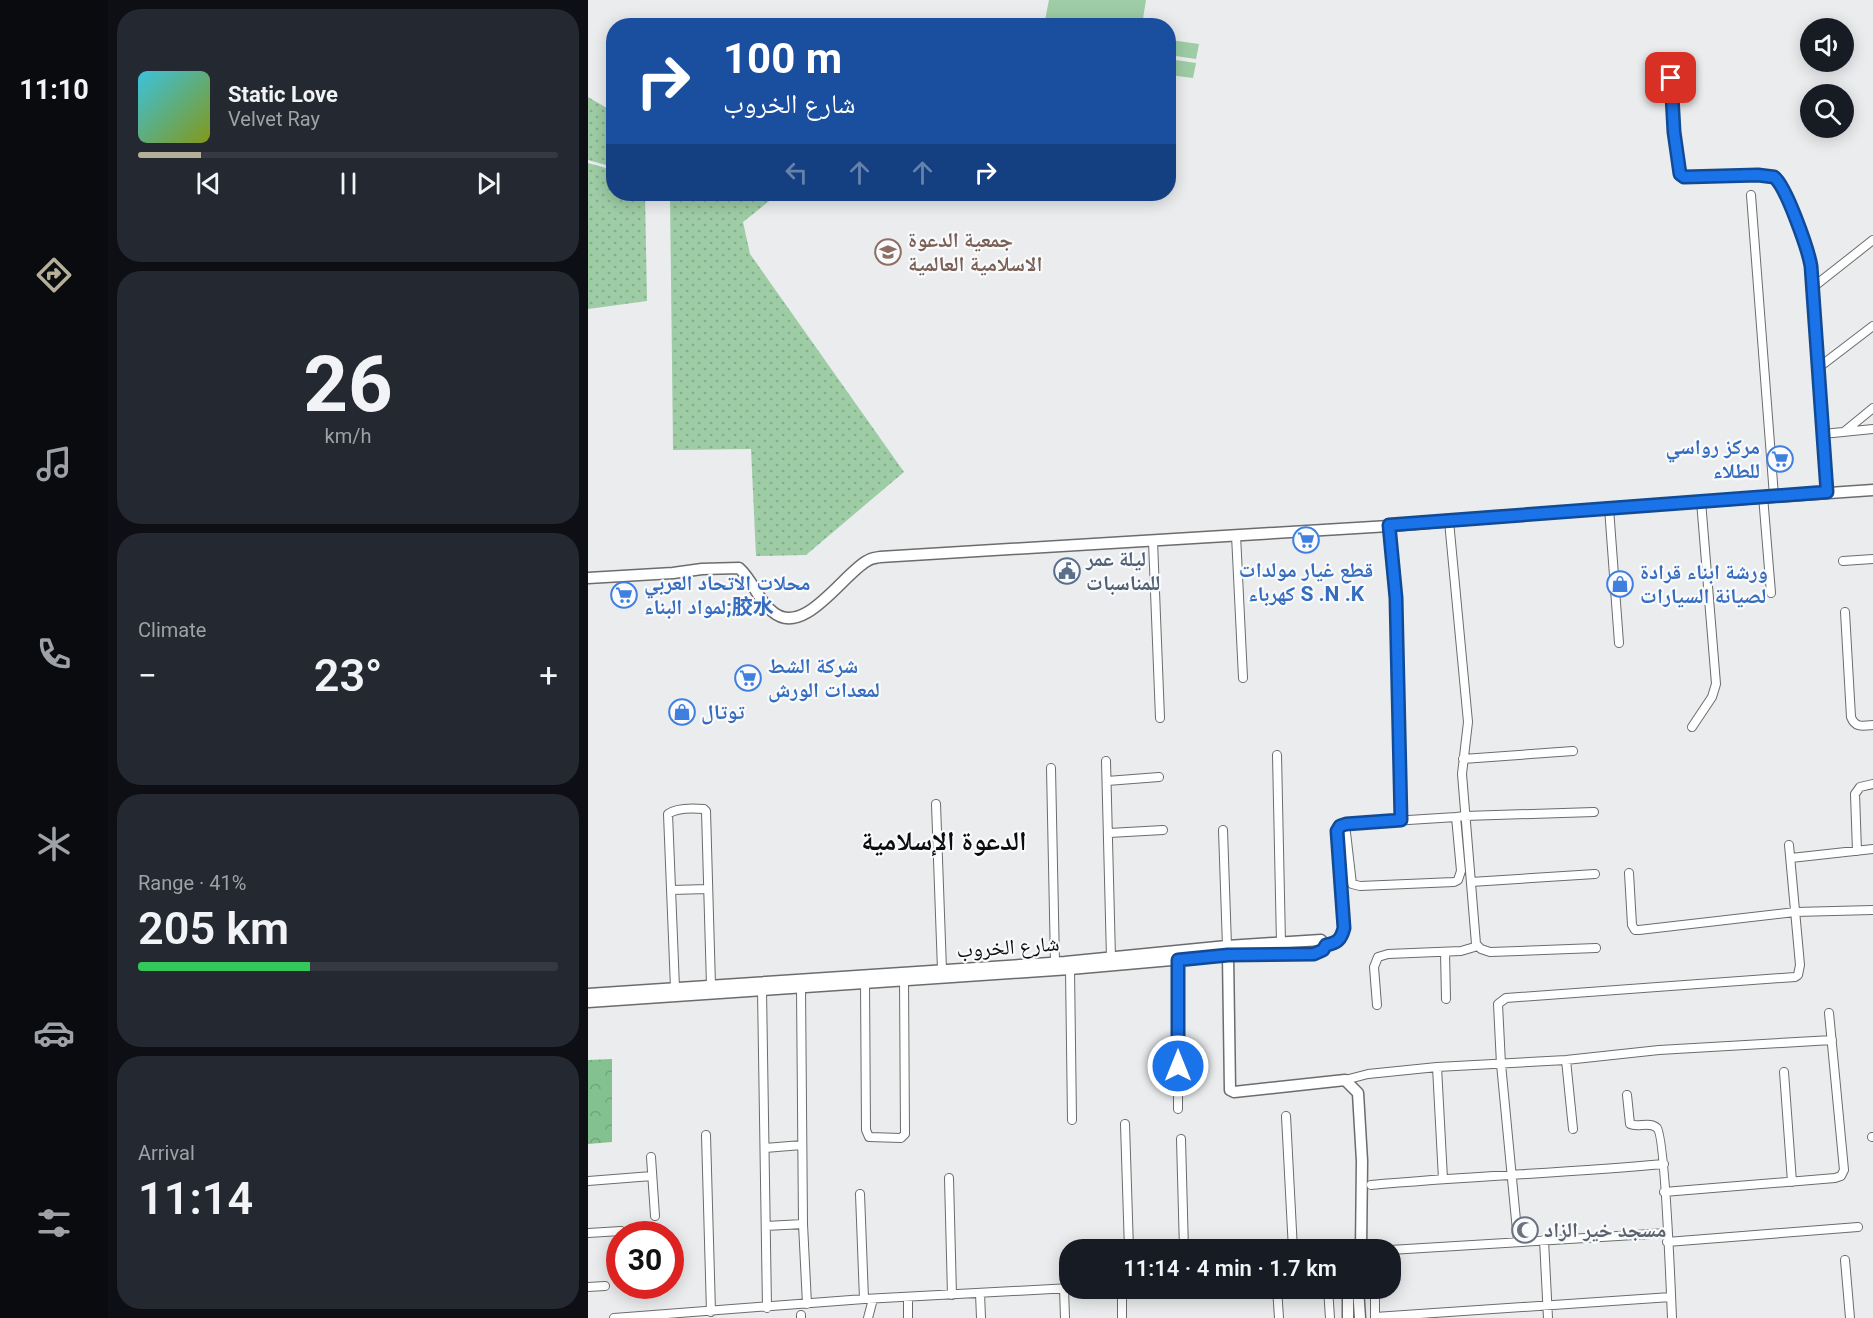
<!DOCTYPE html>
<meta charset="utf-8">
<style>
body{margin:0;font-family:Roboto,"Noto Naskh Arabic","Noto Sans SC",sans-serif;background:#242831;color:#f1f3f6;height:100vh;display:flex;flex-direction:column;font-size:22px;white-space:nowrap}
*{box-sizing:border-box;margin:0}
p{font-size:20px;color:#9ea1a6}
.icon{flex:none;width:33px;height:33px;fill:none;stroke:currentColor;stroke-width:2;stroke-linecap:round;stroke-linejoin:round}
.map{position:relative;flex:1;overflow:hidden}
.side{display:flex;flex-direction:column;gap:9px;padding:9px;background:#0d0f14;width:480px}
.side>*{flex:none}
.hud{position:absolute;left:18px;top:18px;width:570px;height:183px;border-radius:24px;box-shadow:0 3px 15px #0003;background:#1a4fa0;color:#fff;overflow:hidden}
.tools{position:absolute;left:1212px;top:18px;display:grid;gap:12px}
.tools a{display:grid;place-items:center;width:54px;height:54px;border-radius:50%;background:#171b24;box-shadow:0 3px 15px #0003;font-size:30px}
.speed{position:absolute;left:18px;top:1221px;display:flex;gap:12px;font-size:30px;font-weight:700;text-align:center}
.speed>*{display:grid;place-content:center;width:78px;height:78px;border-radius:50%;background:#171b24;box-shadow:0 3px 15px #0003;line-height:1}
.speed .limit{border:9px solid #d22;background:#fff;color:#111}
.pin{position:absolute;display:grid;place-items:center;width:51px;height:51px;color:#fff;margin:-26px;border-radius:12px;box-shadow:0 3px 9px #0006}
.me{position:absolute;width:66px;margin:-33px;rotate:0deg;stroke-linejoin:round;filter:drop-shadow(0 0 4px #0008)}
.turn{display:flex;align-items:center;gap:21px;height:126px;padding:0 18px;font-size:27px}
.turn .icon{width:78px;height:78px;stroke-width:2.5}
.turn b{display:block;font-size:42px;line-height:51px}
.lanes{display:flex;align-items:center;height:57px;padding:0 18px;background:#0003;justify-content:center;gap:30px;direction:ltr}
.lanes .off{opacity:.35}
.big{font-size:45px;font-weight:600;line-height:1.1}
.side .tile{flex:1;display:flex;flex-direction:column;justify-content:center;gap:9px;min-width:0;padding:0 21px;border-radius:24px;background:#242831}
.side .dial{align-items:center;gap:0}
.dial b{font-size:78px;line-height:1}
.song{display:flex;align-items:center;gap:18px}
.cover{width:72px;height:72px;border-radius:9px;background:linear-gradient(135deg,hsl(190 70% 55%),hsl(70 70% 35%))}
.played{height:6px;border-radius:3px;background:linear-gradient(90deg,#b5af9a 15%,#363941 15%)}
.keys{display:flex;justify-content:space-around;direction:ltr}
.heat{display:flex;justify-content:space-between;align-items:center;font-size:33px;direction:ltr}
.charge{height:9px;border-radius:4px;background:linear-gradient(90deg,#34c759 41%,#363941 0)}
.trip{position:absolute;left:471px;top:1239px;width:342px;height:60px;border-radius:24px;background:#171b24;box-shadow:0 3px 15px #0003;font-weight:600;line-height:60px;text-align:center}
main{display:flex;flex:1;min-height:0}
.menu{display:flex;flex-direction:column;width:108px;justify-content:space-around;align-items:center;background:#090b0e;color:#9ea1a6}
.menu .icon{width:42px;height:42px}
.menu .current{color:#b5af9a}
.menu b{font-size:27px;color:#f1f3f6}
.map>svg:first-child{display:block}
.grass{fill:url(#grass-dots)}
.forest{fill:url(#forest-crowns)}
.pitch{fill:#9dcca5}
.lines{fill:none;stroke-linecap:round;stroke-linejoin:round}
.street-casing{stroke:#6b6c6d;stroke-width:10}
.secondary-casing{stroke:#6b6c6d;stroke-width:13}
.street{stroke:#fff;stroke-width:8}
.secondary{stroke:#fff;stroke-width:10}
.route-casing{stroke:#114b97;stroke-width:15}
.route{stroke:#1a73e8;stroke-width:10}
.labels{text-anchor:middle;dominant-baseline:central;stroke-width:4.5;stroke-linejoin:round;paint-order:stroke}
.education-label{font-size:21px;font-weight:bold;fill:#785e54;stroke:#f9fafb;text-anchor:start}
.shop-label{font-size:21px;font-weight:bold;fill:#366cbe;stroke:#f9fafb;text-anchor:start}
.service-label{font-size:21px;font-weight:bold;fill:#4e5e75;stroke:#f9fafb;text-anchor:start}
.street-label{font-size:21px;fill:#0c0c0d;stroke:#f9fafb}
.worship-label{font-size:21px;font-weight:bold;fill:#5b616d;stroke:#f9fafb;text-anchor:start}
.district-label{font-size:27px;font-weight:bold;fill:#0c0c0d;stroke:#f9fafb}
</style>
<main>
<nav class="menu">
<b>11:10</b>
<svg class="icon current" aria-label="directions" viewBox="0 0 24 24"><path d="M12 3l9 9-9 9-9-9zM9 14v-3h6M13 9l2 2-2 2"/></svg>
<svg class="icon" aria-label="music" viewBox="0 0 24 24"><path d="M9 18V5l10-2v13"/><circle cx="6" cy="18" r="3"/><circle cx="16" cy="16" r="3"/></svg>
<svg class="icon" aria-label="phone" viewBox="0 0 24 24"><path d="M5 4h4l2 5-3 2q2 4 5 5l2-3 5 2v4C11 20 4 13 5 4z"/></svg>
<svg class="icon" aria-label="climate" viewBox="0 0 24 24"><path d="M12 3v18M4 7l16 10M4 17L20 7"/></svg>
<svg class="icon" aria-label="car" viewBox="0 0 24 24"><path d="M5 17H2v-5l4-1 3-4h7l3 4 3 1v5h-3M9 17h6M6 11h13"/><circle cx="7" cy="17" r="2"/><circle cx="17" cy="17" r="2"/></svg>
<svg class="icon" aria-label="filters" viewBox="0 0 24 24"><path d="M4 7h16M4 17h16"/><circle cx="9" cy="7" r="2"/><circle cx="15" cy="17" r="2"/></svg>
</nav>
<section class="side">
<div class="tile">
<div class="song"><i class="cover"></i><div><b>Static Love</b><p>Velvet Ray</p></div></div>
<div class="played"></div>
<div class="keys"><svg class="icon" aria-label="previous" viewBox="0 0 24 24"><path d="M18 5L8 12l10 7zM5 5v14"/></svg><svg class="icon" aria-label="pause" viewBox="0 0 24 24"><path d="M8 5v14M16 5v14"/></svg><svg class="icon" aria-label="next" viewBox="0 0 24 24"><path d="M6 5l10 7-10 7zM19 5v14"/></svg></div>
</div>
<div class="tile dial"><b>26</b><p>km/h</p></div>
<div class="tile"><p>Climate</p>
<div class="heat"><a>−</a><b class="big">23°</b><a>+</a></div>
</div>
<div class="tile"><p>Range · 41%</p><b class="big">205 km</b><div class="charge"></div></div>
<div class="tile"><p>Arrival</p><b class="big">11:14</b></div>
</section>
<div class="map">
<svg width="1285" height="1318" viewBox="0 0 1285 1318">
<defs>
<pattern id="grass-dots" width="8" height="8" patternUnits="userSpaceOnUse" patternTransform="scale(1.5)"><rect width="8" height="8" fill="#9dcca5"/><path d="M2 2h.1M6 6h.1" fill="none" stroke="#86ae8d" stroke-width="1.8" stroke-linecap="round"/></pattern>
<pattern id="forest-crowns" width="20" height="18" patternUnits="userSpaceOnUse" patternTransform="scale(1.5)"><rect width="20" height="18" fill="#83c290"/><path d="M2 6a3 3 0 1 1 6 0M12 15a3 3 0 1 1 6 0" fill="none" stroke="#70a67b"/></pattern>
</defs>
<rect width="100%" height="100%" fill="#ebecee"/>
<!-- grass -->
<path class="grass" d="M0,97L24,111C23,130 26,148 25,167L0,160Z
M0,163L25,170L26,194H57L59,301L0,309Z
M82,194H190L155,222L162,254L316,472L218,555L168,556L163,449L85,450Z"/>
<!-- forest -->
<path class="forest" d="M24,1059V1142L0,1144V1060Z"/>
<!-- pitch -->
<path class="pitch" d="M461,0H558L554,25H456Z
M582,40L611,44L608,59L581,55Z
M581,59L608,63L605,78L581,75Z"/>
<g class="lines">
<!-- street casing -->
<g class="street-casing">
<path id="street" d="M1083,78L1086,132L1092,174L1096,177L1170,175L1186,177C1198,186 1220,249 1223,266L1239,492
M1163,195L1186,496
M1224,288L1285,240
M1230,368L1285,326
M1257,431L1285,408
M1235,434L1285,429
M1175,496L1183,593
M1021,508L1031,643
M861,521L880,722L874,774L888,944L893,949L902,952L1008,948
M801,526L808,598L813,820
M648,535L655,678
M565,541L572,718
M1255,561L1285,559
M1257,612L1263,717C1267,728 1275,726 1285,725
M1104,727L1124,697L1128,684L1113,501
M689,755L693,943
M875,759L985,751
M518,761L523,958
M463,768L467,963
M519,781L571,777
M348,804L354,970
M868,817L873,871L870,880L866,882L772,886L764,884L757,824L868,817L877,816L1006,812
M635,830L639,946
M521,833L575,830
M1269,851L1267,794L1272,787L1285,784
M1203,858L1285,849
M1041,873L1044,925L1047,930H1051L1207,912L1285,910
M883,882L1007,874
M83,890L120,889
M738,945C749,943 753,940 756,928L748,841C749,833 748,827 757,824
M857,952L858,999
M590,960V1109
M482,969L484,1120
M277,982L278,1130L281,1137L313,1138L317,1134L316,978
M213,987L215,1224L219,1304
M87,988L80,814C88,808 105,808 116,809L118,811L123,986
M174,990L179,1308
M789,1005L786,967L790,957L800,954L873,951L890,946
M978,1060L985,1129
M849,1067L855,1179
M1196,1072L1204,1182
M757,1080L780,1074L849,1067L978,1060L1071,1050L1244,1040
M1039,1095L1042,1124C1050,1128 1062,1121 1069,1128C1077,1135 1083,1295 1084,1318
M698,1116L705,1250
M537,1124L541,1250
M118,1135L123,1312
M1284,1137H1285
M593,1139L596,1250
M177,1148L214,1145
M63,1157L67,1216
M361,1178L364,1295
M0,1181L64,1176
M783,1185C881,1176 979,1173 1076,1164
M1076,1192L1247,1178L1253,1176L1256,1170L1241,1013
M272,1194L276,1299
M178,1226L215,1224
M0,1233L33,1231
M956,1240L960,1318
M930,1241L913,1064L910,1004L918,998L1207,977L1210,975L1212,965L1201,845
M1079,1242L1270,1227
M802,1250L1079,1233
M1257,1260L1262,1318
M0,1287L17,1286
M476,1288L477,1318
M534,1288V1318
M689,1288L691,1318
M740,1288L742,1318
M787,1288V1318
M392,1293L393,1318
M213,1315V1318
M787,1317L1083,1297
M26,1318L276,1299L482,1288
M280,1318L285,1299
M320,1318V1297"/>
</g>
<!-- secondary casing -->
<g class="secondary-casing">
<path id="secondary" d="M0,578L85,573L114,569L151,568C165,580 170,601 185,612C216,638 255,574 279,561C283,558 287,558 292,557L801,526L1021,508L1285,490
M640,955L642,1090L646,1092L757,1080L770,1093L774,1161L773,1250
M0,994L477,962L639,946L733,940L738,945L735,950L726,954L640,955L482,969L0,1002
M760,1288V1318
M770,1288L772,1318"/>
</g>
<!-- street -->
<use href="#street" class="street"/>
<!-- secondary -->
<use href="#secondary" class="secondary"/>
</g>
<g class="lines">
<!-- route casing -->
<g class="route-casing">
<path id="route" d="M590,1066V960L640,955L726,954L735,950L738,945C749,943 753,940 756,928L749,831L752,826L758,824L813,820L808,598L801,525L1239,492L1223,266C1220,249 1198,186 1186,177L1170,175L1096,177L1092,174L1086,132L1083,78"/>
</g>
<!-- route -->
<use href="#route" class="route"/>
</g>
<!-- icons -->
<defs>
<g id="university-ring" transform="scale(1.35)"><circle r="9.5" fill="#f9fafb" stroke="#8d6e63" stroke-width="1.5"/><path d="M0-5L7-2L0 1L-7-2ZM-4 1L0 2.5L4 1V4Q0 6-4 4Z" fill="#8d6e63"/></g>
<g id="supermarket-ring" transform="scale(1.35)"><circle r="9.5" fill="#f9fafb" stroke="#3f7fe0" stroke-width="1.5"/><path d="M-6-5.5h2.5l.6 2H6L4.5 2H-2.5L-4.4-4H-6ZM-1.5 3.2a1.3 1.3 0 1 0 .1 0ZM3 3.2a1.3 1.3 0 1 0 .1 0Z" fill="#3f7fe0"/></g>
<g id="civic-ring" transform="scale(1.35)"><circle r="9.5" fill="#f9fafb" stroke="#5c6f8a" stroke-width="1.5"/><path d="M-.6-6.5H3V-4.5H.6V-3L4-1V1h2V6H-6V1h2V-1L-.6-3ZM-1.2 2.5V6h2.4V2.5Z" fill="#5c6f8a"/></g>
<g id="shop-ring" transform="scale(1.35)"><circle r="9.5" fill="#f9fafb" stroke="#3f7fe0" stroke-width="1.5"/><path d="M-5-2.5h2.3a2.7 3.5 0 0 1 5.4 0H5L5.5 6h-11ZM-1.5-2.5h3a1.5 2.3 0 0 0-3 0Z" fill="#3f7fe0"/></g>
<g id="mosque-ring" transform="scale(1.35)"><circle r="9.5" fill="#f9fafb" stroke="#6b7280" stroke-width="1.5"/><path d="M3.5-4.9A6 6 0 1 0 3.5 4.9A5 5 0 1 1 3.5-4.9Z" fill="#6b7280"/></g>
</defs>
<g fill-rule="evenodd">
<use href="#university-ring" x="300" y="252"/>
<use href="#supermarket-ring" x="1192" y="459"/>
<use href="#supermarket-ring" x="718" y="540"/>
<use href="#civic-ring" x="479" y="571"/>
<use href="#shop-ring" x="1032" y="584"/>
<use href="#supermarket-ring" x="36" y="595"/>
<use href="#supermarket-ring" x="160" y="678"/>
<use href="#shop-ring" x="94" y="712"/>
<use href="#mosque-ring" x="937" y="1230"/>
</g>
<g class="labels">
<!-- education labels -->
<g class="education-label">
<text x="320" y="240">جمعية الدعوة<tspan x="320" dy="24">الاسلامية العالمية</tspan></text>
</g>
<!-- shop labels -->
<g class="shop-label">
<text x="1172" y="447" text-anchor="end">مركز رواسي<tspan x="1172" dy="24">للطلاء</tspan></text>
<text x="718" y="570" text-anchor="middle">قطع غيار مولدات<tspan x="718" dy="24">كهرباء S .N .K</tspan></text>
<text x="1052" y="572">ورشة ابناء قرادة<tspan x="1052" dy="24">لصيانة السيارات</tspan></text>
<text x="56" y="583">محلات الاتحاد العربي<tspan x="56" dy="24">لمواد البناء;胶水</tspan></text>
<text x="180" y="666">شركة الشط<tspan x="180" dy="24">لمعدات الورش</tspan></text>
<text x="113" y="712">توتال</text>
</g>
<!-- service labels -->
<g class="service-label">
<text x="498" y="559">ليلة عمر<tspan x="498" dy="24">للمناسبات</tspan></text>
</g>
<!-- street labels -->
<g class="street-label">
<text transform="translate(420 947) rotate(-4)">شارع الخروب</text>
</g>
<!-- worship labels -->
<g class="worship-label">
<text x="956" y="1230">مسجد خير الزاد</text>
</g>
<!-- district labels -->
<g class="district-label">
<text x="356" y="841">الدعوة الإسلامية</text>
</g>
</g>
</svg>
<div class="tools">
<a><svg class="icon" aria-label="sound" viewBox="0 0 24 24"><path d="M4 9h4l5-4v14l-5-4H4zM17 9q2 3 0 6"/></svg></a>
<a><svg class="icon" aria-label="search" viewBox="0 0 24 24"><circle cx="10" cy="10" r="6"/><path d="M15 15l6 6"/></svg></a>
</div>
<div class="speed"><div class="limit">30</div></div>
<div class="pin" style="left:1083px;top:78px;background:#d93025"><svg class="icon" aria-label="arrive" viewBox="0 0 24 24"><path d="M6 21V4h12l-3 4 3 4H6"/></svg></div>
<svg class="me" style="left:590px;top:1066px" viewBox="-20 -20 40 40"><circle r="17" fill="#1a73e8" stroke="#fff" stroke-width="3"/><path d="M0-11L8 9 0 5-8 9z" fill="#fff"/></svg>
<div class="trip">11:14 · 4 min · 1.7 km</div>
<div class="hud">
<div class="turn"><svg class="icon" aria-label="right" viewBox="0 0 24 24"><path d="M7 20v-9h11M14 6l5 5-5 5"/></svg><div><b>100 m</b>شارع الخروب</div></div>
<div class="lanes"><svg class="icon off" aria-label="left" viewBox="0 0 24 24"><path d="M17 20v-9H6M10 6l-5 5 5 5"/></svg><svg class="icon off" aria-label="ahead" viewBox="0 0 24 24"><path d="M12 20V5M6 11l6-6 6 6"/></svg><svg class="icon off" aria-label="ahead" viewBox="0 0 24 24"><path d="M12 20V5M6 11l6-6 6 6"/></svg><svg class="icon" aria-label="right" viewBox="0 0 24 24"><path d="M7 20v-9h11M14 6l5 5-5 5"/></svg></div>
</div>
</div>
</main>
